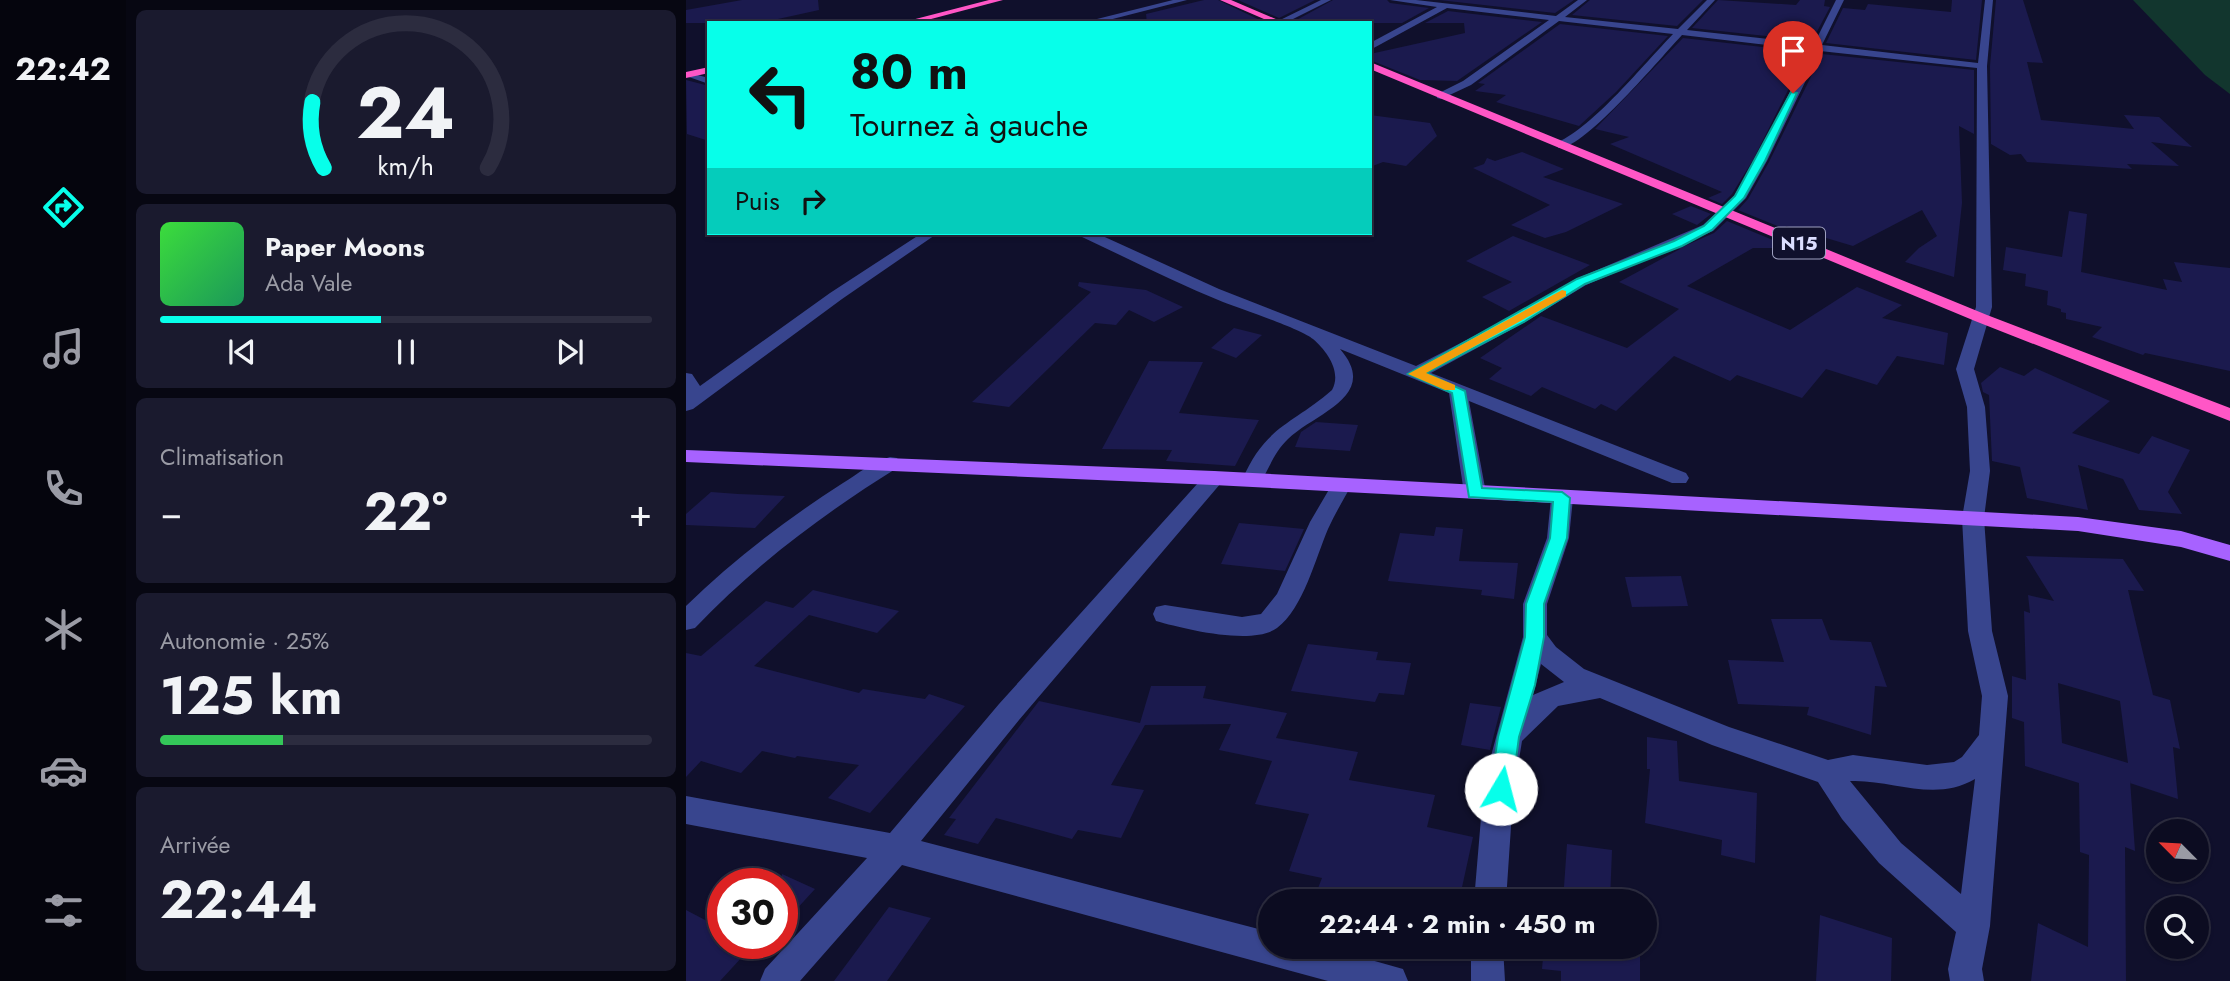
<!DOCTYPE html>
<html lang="fr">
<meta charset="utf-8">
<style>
body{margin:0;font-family:Jost,sans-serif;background:#1a1a2e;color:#f1f3f6;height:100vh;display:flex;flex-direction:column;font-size:26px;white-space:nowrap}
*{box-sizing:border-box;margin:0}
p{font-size:23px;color:#9a9ba5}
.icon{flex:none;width:38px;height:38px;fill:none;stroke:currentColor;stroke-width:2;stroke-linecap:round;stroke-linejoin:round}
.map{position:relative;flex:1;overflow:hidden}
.side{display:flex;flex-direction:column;gap:10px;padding:10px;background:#070712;width:560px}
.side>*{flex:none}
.banner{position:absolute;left:21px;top:21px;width:665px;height:214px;border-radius:0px;box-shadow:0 2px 5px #0004,0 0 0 2px #2c2c3f;background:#07ffea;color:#111;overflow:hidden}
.needle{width:46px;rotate:294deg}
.tools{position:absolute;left:1460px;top:819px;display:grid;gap:14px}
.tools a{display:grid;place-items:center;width:63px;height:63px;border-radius:50%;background:#0c0c21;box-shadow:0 2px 5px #0004,0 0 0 2px #2c2c3f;font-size:35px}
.speed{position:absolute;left:21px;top:868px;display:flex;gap:14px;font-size:35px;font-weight:700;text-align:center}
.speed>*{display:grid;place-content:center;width:91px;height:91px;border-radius:50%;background:#0c0c21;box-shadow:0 2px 5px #0004,0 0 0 2px #2c2c3f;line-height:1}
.speed .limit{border:10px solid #d22;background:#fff;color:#111}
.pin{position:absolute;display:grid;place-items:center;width:60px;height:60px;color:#fff;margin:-72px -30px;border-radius:50% 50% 50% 0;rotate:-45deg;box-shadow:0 0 7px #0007}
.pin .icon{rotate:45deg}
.me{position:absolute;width:77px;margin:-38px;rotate:8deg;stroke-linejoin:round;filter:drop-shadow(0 0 5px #0008)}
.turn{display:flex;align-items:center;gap:24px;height:147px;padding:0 28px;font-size:32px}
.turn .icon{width:91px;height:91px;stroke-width:2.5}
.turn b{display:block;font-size:49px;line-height:60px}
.then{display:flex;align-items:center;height:66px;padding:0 28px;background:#0003;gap:14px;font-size:26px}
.big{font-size:52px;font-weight:700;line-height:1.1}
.side .card{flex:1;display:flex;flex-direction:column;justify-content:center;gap:10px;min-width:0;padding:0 24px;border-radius:10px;background:#1a1a2e}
.side .dial{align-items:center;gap:0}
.dial svg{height:182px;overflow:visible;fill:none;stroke:#2c2c3f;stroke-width:7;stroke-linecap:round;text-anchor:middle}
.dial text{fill:#f1f3f6;stroke:none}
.song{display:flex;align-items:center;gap:21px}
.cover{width:84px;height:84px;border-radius:10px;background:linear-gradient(135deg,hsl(120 70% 55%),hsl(150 70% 35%))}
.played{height:7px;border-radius:4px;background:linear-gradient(90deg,#07ffea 45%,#2c2c3f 45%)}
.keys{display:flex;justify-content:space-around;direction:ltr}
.heat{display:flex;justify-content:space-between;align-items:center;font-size:38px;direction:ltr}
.charge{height:10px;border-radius:5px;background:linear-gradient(90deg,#34c759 25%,#2c2c3f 0)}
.trip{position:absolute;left:572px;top:889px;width:399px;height:70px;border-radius:35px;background:#0c0c21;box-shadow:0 2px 5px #0004,0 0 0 2px #2c2c3f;font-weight:700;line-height:70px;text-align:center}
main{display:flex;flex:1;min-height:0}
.tabs{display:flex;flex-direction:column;width:126px;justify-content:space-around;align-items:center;background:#05050d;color:#9a9ba5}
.tabs .icon{width:49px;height:49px}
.tabs .selected{color:#07ffea}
.tabs b{font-size:32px;color:#f1f3f6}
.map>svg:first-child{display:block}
.green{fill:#12362e}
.building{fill:#1b1a4e;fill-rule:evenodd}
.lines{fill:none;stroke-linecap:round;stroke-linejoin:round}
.minor{fill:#38458e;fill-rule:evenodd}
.major{fill:#a762ff;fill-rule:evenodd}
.highway{fill:#ff56c6;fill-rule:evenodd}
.route{fill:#07ffea;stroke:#05a698;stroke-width:2}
.slow{fill:#f59e0b}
.labels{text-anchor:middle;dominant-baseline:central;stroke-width:7;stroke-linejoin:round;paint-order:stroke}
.shield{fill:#10102c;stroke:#9ea0c0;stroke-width:2}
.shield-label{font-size:19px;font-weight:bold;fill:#dbddff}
</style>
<main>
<nav class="tabs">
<b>22:42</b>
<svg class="icon selected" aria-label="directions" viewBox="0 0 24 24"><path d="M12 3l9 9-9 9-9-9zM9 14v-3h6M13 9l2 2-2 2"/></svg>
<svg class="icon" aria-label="music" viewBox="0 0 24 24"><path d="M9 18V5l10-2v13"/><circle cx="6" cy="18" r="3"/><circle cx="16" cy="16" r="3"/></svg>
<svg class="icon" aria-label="phone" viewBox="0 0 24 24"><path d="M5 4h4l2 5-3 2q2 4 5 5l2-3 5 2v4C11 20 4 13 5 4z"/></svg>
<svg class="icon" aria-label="climate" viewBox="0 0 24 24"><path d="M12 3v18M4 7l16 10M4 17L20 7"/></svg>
<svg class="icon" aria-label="car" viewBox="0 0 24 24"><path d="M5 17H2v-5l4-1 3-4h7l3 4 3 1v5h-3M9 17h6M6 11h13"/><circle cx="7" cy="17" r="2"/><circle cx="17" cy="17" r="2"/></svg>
<svg class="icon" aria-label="filters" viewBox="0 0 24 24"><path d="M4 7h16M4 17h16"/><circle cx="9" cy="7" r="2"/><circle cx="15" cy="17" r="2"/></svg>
</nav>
<section class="side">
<div class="card dial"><svg viewBox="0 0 100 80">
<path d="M14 69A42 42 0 1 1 86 69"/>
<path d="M14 69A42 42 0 0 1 9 40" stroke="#07ffea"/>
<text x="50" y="56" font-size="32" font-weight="700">24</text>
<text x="50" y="72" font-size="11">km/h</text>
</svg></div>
<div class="card">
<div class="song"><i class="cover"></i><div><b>Paper Moons</b><p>Ada Vale</p></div></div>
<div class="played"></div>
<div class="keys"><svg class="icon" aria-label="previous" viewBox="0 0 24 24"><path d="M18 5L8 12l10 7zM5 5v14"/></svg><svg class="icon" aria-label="pause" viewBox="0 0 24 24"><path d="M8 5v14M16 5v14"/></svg><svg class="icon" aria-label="next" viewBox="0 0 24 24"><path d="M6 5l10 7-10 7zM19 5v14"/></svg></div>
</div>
<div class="card"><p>Climatisation</p>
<div class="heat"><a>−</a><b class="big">22°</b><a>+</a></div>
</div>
<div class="card"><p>Autonomie · 25%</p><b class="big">125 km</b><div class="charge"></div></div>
<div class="card"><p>Arrivée</p><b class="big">22:44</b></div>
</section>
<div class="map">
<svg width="1544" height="981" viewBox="0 0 1544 981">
<rect width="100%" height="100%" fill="#10102c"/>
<!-- green -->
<path class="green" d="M1447,0H1544V94L1519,75Z"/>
<!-- building -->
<path class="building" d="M56,0H132L133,10L74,23H0V10Z
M518,0H532L580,23H461L460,14Z
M552,0H629L593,18Z
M647,0H701L704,3L743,8L716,23H605Z
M753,0H888L869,13Z
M904,0H1017L991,26L886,15Z
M1032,0L1110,5L1114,0H1139L1138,6L1144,7L1126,41L1006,28Z
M1266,0H1296L1290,60L1140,43L1157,8L1179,10L1182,4L1265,12Z
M1310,0H1337L1357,63L1341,62L1355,120L1448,129L1438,115L1473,117L1506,147L1465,142L1493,166L1441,164L1446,169L1341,162L1335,154L1324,155L1305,144L1304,66Z
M762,11L856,22L771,81L734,80L684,60V54L779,33L778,23H739Z
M874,24L982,36L930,92L893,126L810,102L820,95L789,91L799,84L792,83Z
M997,38L1121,52L1067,160L1046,194L1036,204L1022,198L1036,192L924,144L943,137L909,129Z
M1136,54L1288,70V134L1273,126L1276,203L1268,277L1219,262L1233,248L1251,236L1236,210L1167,246L1100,226L1099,229L1052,210L1062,199L1083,162Z
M0,80L23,86V141L1,134Z
M684,115L744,123L751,136L720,166L697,162L684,167Z
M836,152L878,169L857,177L937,204L880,232L859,238L825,225L864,205L787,168L798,164L801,158L809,161Z
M1005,206L1025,214L1011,225L986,214Z
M1383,211L1401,214L1395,272L1481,290L1477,279L1496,282L1488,262L1544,268V371L1459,353L1457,355L1406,337L1416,327L1380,319V313L1375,312V309L1361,305L1362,291L1339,286L1340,274L1317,270L1320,247L1376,257Z
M1041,221L1094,243L1093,248H1067L1001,286L1104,330L1171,287L1216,305L1196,318L1262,333L1258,365L1211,356L1191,385L1140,369L1116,398L1051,375L1044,381L988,356L930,411L915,404L909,409L856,387L845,396L803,379L816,368L794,358L855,316L941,348L993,309L933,282L994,249H992L1028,233Z
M827,236L904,265L823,311L796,297L826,282L780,261Z
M393,282L460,290L497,307L468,322L443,310L430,325L409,323L323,407L286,402L405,292L392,286Z
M548,328L576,335L550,358L525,348Z
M463,361L517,362L493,413L573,420L549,466L480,461L486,450L416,449Z
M1314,367L1338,376L1349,368L1424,401L1386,433L1453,454L1466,436L1504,450L1482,492L1496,514L1453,510L1437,479L1392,465L1402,510L1341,498L1334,467L1306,461L1303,395L1297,392L1295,383Z
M630,422L672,425L664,451L609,447L615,432Z
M25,492L52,494L99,496L69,528L0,525V514Z
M553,523L618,529L599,571L535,564Z
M750,527L777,529L773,561L832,563L828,599L795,595L796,590L702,581L714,533L748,536Z
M1340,556L1437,559L1458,591L1442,590L1467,695L1484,700L1494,749L1487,747L1492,799L1444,783V780L1449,851L1439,847L1440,981H1345L1352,923L1402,947L1403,855L1394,852L1393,783L1339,766L1338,722L1326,718V676L1340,680L1338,611L1344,613L1342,595L1368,601ZM1372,683L1434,701L1442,763L1376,743Z
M995,576L1002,606L946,607L939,577Z
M127,590L213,611L191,633L123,615L68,666L173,693L177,689L239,699L243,694L279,706L184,813L142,798L173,765L111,756L109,758L76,751L55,773L15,761L0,777V653L15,656L80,601L107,608Z
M1085,619H1136L1144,640L1185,642L1201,687L1189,686L1185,735L1121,715L1123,707L1052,704L1042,660L1098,662Z
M622,644L692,652L690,660L725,663L718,695L693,693L689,702L605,691Z
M465,686H520L517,698L601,713L590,738L672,752L663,780L749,795L741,827L787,837L773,901H735L705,895L704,901H627L636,878L603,871L623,814L569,804L586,761L533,750L545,724L459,725L425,785L458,790L435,838L392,830L386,839L310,818L292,844L258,835L270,819L263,818L353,701L454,723Z
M784,703L815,707L804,750L775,745Z
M961,737L991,741L993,781L1071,793L1069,863L1035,855L1036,840L959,823L964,769H961Z
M881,844L926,850L924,901H877Z
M96,874L129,889L96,925Z
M37,905V943H69L34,981H0V910L21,921Z
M203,907L245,918L201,981H148Z
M1134,915L1206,938L1205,981H1130Z
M858,947H954V981H875V971L856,969Z"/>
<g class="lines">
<!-- minor -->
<path class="minor" d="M487,0H501L411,23H395Z
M635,0H645L599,23H588Z
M704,0H730L870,16L892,0H901L879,17L992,29L1021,0H1029L1001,30L1128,44L1150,0H1158L1136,45L1292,63L1299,0H1307L1301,66L1306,307L1288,369L1299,407L1304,471L1298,518L1306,631L1322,696L1304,926L1296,969L1298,981H1264L1262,969L1270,932L1193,863L1156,819L1132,782L1026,745L914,698L872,706L836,741L827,797L820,901H788L795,818L805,756L837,637V604L861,538L865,498L869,493H883L887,498L883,538L861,604V635L870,647L898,669L1043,727L1142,760L1167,755L1241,765L1268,762L1276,757L1293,735L1296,696L1282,631L1276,518L1284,471L1281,407L1270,369L1290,307L1291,68L1134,51L1081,161L1060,198L1027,231L900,285L839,322L745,373L1000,473L1003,478L1000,483H986L783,401L800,493L796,498H782L778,493L763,393L654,349C695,396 629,413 602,439C588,452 583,469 573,485H559L556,480C580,425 606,425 646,390C656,372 641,351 627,339C616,329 555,309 537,302C488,282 441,258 394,236L392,233H410L533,289L730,366L827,316L890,279L1017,225L1048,196L1069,161L1125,50L996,35C976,56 897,151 872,148V142C907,127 958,64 987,34L873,21L785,85L755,99L751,98V94L777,81L863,20L761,8L684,50V43L751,7ZM855,664L878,682L847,695ZM1289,779L1275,894L1215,843L1164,781C1206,779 1248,803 1289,779Z
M0,72L23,78V84L0,76Z
M236,233H252L156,299L7,409L0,411V373L6,374L14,386L144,293Z
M204,457L211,458L214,463L211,468C137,514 69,565 9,628L0,630V606C48,559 101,519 157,483C172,474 187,461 204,457Z
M528,471L535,473L538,478L535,483L333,720L235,841L584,932V947H639L717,969L722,981H642L216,865L114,981H74L79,969L181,858L0,824V796L204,833L313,704L521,473Z
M655,479L662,481L665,486C657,500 649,514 642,529C630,557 617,609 591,628C567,646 498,629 470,621L467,614L470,607L479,605L556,617L575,614L591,594L624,522L648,481Z
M785,947H817L819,981H785Z"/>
<!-- major -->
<path class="major" d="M0,450L528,471L1392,517L1495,531L1544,545V561L1495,547L1392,531L528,485L0,462Z"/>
<!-- highway -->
<path class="highway" d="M303,0H317L230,23H214Z
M534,0H545L599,23H587Z
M684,62L1301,315L1544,408V421L1289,321L684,69Z
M23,67V73L0,78V72Z"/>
</g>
<!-- route -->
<path class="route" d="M1105,92L1111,93L1079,161L1058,198L1026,230L996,246L899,284L838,322L740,373L779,391L796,488L876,492L884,498L881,538L858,604V637L849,685L833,737L826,789L823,796L815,799L807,796L804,789L812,737L839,637L840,604L864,538L867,502L783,497L766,393L722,374L891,279L988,241L1018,226L1049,196Z"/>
<!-- slow -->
<path class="slow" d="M876,290L880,291V296L740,373L769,385V390H759L722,374Z"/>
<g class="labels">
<!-- shield labels -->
<rect class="shield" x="1087" y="227.5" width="52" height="31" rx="5"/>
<g class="shield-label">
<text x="1113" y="243">N15</text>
</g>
</g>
</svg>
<div class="tools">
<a><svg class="needle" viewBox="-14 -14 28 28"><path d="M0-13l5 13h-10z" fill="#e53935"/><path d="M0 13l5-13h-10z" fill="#9a9ba5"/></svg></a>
<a><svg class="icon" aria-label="search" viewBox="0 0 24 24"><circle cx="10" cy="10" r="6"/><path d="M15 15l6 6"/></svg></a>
</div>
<div class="speed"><div class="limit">30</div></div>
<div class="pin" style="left:1107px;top:93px;background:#d93025"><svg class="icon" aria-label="arrive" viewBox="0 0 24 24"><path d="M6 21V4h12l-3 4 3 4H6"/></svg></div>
<svg class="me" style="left:815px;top:789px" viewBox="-20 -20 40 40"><circle r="19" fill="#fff"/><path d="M0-13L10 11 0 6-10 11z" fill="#07ffea"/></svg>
<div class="trip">22:44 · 2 min · 450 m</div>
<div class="banner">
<div class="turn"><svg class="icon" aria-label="left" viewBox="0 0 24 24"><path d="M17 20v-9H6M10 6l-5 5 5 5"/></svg><div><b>80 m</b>Tournez à gauche</div></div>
<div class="then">Puis<svg class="icon" aria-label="right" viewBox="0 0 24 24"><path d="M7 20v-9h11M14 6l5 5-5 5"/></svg></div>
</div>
</div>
</main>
